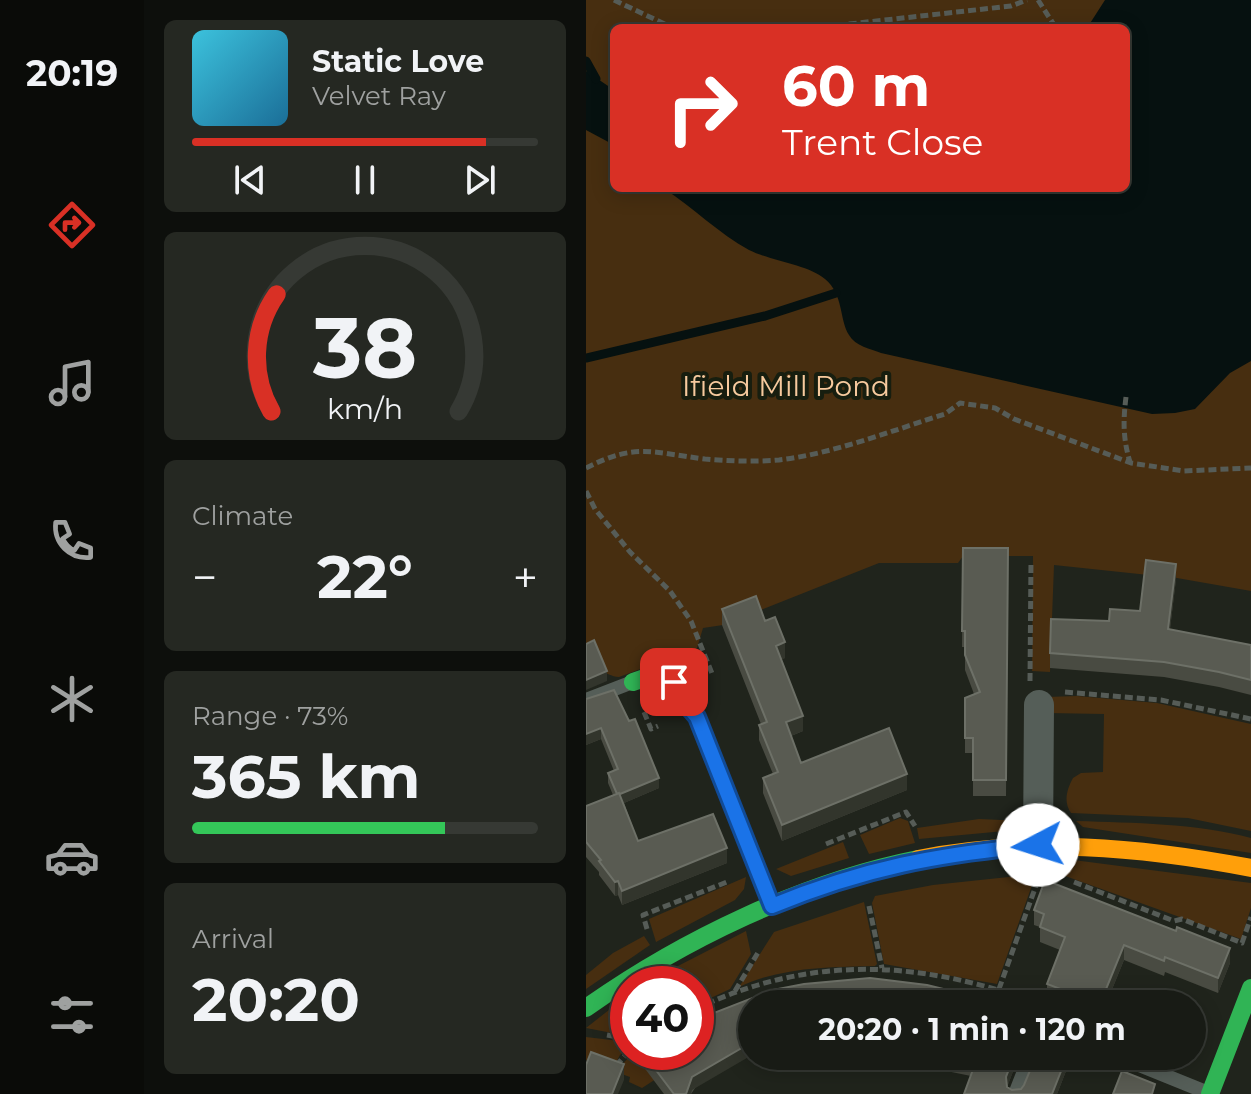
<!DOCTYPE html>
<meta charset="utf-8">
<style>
body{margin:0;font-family:Montserrat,sans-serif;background:#252822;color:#f1f3f6;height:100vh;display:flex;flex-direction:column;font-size:30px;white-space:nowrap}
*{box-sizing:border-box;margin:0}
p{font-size:26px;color:#9fa1a0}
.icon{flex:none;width:44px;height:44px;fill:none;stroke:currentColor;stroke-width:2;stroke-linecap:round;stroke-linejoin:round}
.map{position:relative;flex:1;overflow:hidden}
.drawer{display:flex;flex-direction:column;gap:20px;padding:20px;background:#0d0f0c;width:442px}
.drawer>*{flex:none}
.hud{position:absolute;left:24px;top:24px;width:520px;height:168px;border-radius:12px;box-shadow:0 4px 20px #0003,0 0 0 2px #363934;background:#d93025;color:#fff;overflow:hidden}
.speed{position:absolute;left:24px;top:966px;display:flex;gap:16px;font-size:40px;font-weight:700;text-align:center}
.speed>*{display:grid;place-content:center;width:104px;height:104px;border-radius:50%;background:#181b15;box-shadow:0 4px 20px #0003,0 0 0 2px #363934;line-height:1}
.speed .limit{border:12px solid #d22;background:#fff;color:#111}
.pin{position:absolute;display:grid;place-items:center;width:68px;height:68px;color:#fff;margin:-34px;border-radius:16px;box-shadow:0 4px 12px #0006}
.me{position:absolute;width:88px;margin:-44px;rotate:265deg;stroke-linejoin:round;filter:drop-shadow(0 0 6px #0008)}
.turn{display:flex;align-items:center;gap:28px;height:168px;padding:0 40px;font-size:36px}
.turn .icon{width:104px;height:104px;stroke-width:2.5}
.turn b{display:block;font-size:56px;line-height:68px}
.big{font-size:60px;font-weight:700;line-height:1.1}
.drawer .tile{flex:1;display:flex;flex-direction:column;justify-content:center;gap:12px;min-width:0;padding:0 28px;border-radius:12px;background:#252822}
.drawer .dial{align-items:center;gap:0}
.dial svg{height:208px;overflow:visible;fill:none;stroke:#363934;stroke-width:7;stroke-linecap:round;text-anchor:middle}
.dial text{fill:#f1f3f6;stroke:none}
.song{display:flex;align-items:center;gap:24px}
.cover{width:96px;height:96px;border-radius:12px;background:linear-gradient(135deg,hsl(190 70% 55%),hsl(200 70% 35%))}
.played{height:8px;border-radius:4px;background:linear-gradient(90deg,#d93025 85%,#363934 85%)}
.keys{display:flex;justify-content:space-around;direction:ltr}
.heat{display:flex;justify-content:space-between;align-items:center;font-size:44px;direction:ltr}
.charge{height:12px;border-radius:6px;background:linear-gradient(90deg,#34c759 73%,#363934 0)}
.trip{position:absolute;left:152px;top:990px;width:468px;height:80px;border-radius:40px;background:#181b15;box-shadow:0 4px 20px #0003,0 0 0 2px #363934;font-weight:700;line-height:80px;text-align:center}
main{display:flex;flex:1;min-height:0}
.dock{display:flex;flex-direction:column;width:144px;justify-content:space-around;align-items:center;background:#0a0b08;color:#9fa1a0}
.dock .icon{width:56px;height:56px}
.dock .active{color:#d93025}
.dock b{font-size:36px;color:#f1f3f6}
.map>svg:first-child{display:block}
.green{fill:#472e10;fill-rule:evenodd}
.water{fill:#061110}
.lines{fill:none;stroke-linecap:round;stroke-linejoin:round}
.stream{stroke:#061110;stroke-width:9}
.path{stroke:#565c57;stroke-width:5;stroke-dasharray:8 4;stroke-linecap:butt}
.lane{stroke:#555e58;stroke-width:14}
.street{stroke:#555e58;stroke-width:30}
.fast{stroke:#30b455;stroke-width:18}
.slow{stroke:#ff9f0a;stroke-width:18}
.wall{fill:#494b42}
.shaded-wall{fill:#32352c}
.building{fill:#595b52;stroke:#6d7067;stroke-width:2}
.route-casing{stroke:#114b97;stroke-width:20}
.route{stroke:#1a73e8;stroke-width:14}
.labels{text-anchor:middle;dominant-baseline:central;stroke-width:8;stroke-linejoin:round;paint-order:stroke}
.park-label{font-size:28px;fill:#f7ca9e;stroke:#171e0f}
</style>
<main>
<nav class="dock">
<b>20:19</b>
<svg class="icon active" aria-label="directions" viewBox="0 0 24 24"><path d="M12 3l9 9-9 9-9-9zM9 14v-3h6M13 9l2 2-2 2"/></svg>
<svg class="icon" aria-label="music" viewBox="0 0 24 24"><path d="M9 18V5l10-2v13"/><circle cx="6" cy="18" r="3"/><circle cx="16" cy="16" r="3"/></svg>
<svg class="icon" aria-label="phone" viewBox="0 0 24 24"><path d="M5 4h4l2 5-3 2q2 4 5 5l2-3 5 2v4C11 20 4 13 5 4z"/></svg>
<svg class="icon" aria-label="climate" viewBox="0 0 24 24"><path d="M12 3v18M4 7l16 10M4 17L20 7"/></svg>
<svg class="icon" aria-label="car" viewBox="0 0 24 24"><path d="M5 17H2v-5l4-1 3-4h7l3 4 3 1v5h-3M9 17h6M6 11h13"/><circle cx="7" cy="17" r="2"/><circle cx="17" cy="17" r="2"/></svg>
<svg class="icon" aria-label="filters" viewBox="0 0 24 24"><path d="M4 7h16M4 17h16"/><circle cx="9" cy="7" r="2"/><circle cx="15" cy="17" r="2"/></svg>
</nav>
<section class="drawer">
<div class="tile">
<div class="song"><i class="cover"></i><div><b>Static Love</b><p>Velvet Ray</p></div></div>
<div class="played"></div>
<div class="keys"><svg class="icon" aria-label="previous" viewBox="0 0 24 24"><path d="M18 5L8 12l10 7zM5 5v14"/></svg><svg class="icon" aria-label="pause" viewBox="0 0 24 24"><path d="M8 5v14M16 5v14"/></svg><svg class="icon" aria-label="next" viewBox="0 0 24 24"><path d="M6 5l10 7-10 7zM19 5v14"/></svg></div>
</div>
<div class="tile dial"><svg viewBox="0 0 100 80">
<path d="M14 69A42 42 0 1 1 86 69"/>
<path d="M14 69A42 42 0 0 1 16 24" stroke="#d93025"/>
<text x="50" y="56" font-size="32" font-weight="700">38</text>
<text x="50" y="72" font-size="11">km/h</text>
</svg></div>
<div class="tile"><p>Climate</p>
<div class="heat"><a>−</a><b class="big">22°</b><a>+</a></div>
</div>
<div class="tile"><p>Range · 73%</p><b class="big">365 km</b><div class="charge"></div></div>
<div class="tile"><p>Arrival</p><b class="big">20:20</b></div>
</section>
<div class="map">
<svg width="665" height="1094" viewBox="0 0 665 1094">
<rect width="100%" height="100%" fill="#20241c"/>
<!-- green -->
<path class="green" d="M0,0H665V591L591,578L468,565L464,672L446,671L447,556H377L372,563H293L137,625L117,628L111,648L33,677C18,676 10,664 0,654ZM28,28H540V188H28Z
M491,696L571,703L665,724V831L602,818L485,813C477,802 481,789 487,778L495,773L517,772L518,714L461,713L460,697Z
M314,818L322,821L329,843L283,854L274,835Z
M393,819L441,821V829L333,839L331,828Z
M490,821C549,823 608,823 665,838V853L497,827Z
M257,842L263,858L205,876L190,869Z
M472,858L665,883V908L655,939L468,872Z
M450,874L411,984L298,964L286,903L289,896L347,885Z
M160,877L158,889L149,900L70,942L63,919Z
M278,902L291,964L289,966C244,967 195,967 153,987L188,932Z
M160,931L165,954L144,989L110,1005V984H57Z
M58,936L64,945L0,989V975L27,953Z
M42,995V1036L0,1028Z
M0,1037L42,1042V1048L34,1055L26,1070L0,1060Z
M47,1052H50L70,1079L56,1088L43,1082L44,1077L30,1072Z"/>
<!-- water -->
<path class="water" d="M519,0H665V361L644,373L609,409L589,413L566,414L295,353C285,349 269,346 263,335C253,319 258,295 239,279C223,265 185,261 163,250C133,234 107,207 77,188H540V28H501Z
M0,71L28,90V145L0,130Z"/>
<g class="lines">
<!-- stream -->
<path class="stream" d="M0,61L10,79
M0,358L179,316L250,293"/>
<!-- path -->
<path class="path" d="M28,0L87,28
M452,0L470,28
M227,28L425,6L441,0
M540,397C537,421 537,439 544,462
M0,468C50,442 68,453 119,459C142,461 170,462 193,460C246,454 308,430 359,414L374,403L409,408L428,419L545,463L598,471L665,468
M0,491L9,509L44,552L84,591L105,621L127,676
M444,681L445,561
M479,692L575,700L665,719
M58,712L65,729L72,726
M240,844L320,812L329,826
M488,882L588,921L596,919L656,943L665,917
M283,906L296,968
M61,929L57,915L141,882
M413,989L452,880
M149,991L173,951
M110,1009C224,954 337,960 453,1004
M21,1035L42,1039
M30,1066L42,1052"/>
<!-- lane -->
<path class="lane" d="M0,700L44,683
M531,1056L620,1092
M429,1094L444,1056"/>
<!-- street -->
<path class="street" d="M452,845L453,705"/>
<!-- fast -->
<path class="fast" d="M47,682L70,674L84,677L98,702L111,717L186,906
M0,1008C96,940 217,882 332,859
M624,1094L665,988"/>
<!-- slow -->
<path class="slow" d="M332,859C444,837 555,847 665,868"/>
</g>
<!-- wall -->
<path class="wall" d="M377,548H422L420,796H387V753H379V698L388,694L379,670V647H376Z
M590,579L584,629L665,645V695L633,687L578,677L464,668V653L523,621L554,611Z
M136,609L179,621L199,658L195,659L217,731L205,736L215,763L321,790L196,841L177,793V778L187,774L173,740V725L175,724L136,625Z
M0,699L73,788L38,803L52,841L141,863L36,905L32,895L29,896L13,875V872L0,857V806L27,795L22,783V773L28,771L15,739L0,745Z
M448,910L644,963L632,993L579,972L578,976L538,960L520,1004H475L461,999V984L474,950L454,942V927L448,925Z
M166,1004L105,1094H78L57,1066V1053L110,1020Z
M341,1056H433L421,1087L426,1090L435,1089L484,1056V1061L471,1094H378L385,1076L341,1067Z"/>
<!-- shaded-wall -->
<path class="shaded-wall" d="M590,564V579L582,644V629Z
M199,642V658L190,662V646Z
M21,671V681L0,690V680Z
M217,716V731L200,738V722Z
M15,728V739L0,745V734Z
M321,774V790L196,841V825Z
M73,778V788L31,806V796Z
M141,848V863L36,905V891Z
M32,881V895L29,896V882Z
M538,945V960L520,1004H514Z
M644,948V963L632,993V978Z
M166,1042V1055L106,1090L105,1094H100L106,1077Z
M428,1056H433L420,1090V1077Z
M481,1056H484V1061L471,1094H466Z
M38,1064V1080L32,1094H26Z"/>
<!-- building -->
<path class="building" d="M377,548H422L420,780H387V738H379V698L394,692L379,655V631H376Z
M560,560L590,564L582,629L665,645V680L633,672L578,662L464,653L465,619L523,621L524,609L554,611Z
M170,596L179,621L189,617L199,642L190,646L217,716L200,722L215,763L303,728L321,774L196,825L177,778L192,772L173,725L181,722L136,609Z
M8,640L21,671L0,680V644Z
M28,690L43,721L49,719L73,778L34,794L33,793L31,794L22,773L32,769L15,728L0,734V699Z
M33,793L52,841L127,814L141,848L36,891L32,881L29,882L13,861L15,860L0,842V806Z
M459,880L590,931L591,927L644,948L632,978L579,957L578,961L538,945L514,1004L461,984L479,937L454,927L458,914L448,910Z
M284,978L341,985L419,1004H166V1042L106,1077L100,1094H88L57,1053L110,1052V1020L187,990L218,984Z
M5,1052L38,1064L26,1094H0V1065Z
M350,1056H428L420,1077L421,1087L426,1090L435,1089L438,1085L450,1056H481L466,1094H378L389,1064Z
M536,1071L569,1084L566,1094H527Z"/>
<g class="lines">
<!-- route casing -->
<g class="route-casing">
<path id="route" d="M88,682L98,702L111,717L186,906C278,868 353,854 452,845"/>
</g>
<!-- route -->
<use href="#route" class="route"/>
</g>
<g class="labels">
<!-- park labels -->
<g class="park-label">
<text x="200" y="386">Ifield Mill Pond</text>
</g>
</g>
</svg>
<div class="speed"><div class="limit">40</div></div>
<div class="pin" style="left:88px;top:682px;background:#d93025"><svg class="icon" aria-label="arrive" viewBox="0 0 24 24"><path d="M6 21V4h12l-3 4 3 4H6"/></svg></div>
<svg class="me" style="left:452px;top:845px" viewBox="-20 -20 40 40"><circle r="19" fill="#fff"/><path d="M0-13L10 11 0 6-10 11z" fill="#1a73e8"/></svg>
<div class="trip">20:20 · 1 min · 120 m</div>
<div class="hud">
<div class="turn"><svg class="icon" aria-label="right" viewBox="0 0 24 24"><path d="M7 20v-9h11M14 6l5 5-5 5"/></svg><div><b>60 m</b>Trent Close</div></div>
</div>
</div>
</main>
